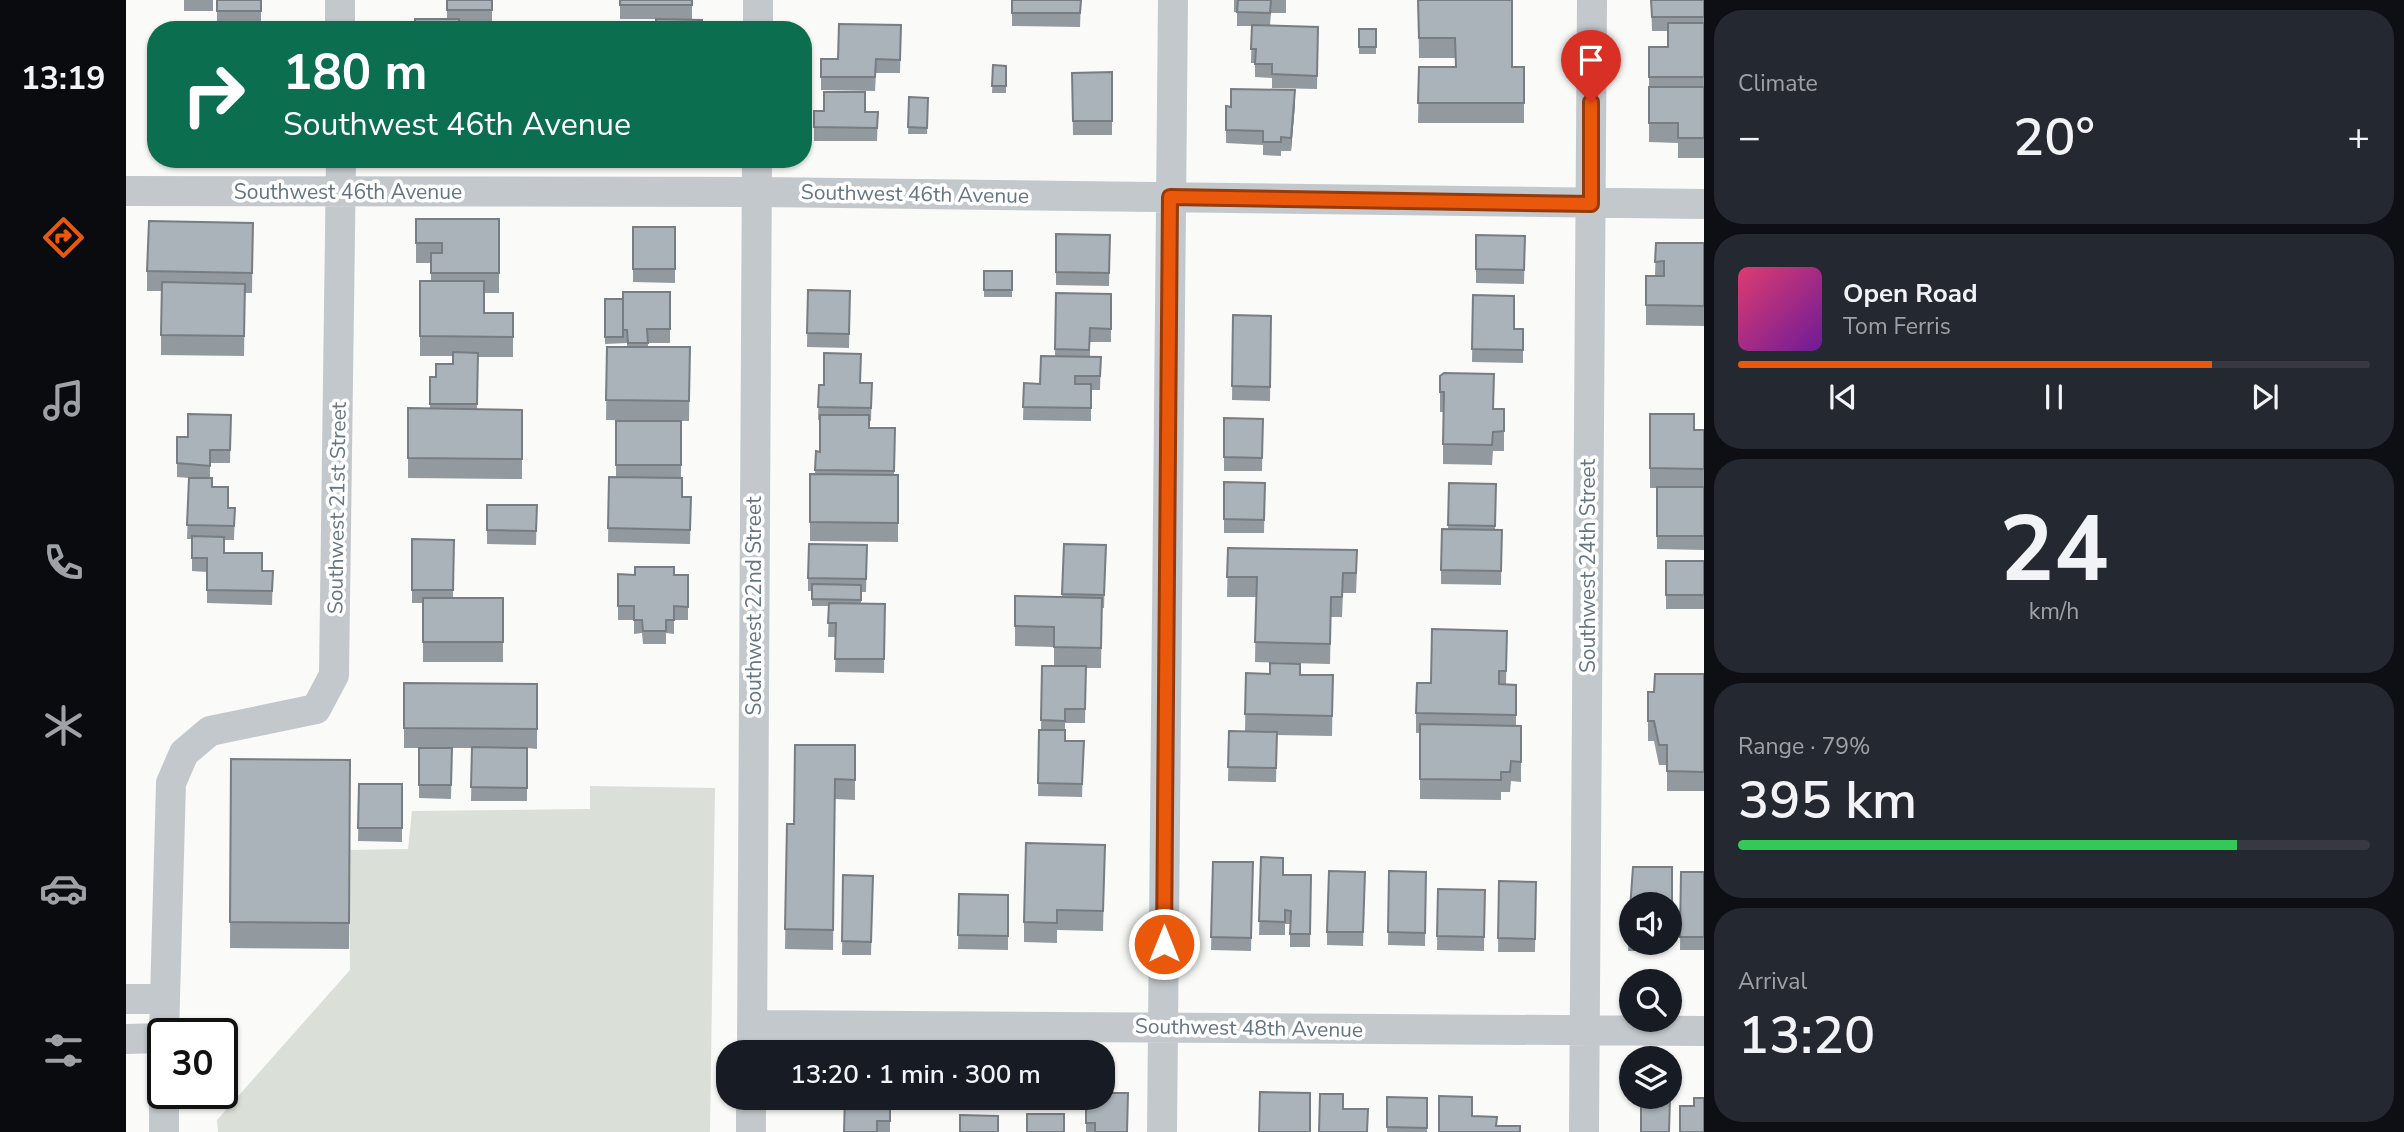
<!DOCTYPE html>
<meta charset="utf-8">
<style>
body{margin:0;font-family:"Nunito Sans",sans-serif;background:#242831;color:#f1f3f6;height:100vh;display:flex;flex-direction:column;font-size:26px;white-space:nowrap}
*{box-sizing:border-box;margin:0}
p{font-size:23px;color:#9ea1a6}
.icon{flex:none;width:38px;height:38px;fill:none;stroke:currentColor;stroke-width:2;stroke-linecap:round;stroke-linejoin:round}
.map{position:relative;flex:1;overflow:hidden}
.panel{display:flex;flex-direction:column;gap:10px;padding:10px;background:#0d0f14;width:700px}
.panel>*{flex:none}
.hud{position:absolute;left:21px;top:21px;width:665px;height:147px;border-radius:28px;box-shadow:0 2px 5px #0004;background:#0b6e4f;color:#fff;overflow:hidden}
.controls{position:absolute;left:1493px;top:892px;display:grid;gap:14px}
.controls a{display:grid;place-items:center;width:63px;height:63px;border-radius:50%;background:#171b24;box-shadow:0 2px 5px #0004;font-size:35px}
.speed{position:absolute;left:21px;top:1018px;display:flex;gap:14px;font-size:35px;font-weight:700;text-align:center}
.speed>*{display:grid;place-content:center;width:91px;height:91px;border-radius:50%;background:#171b24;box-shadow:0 2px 5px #0004;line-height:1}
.speed .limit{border:4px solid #111;border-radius:10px;background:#fff;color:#111}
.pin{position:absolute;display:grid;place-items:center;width:60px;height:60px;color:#fff;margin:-72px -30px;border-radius:50% 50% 50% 0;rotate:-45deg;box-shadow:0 0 7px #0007}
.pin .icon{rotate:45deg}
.me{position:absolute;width:77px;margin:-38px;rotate:0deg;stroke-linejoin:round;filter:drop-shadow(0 0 5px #0008)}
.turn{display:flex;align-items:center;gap:24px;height:147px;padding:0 21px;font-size:32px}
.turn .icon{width:91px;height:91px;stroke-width:2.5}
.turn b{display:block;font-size:49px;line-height:60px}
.big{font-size:52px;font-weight:600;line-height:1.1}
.panel .widget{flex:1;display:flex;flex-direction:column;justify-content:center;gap:10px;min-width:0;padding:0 24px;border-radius:28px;background:#242831}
.panel .dial{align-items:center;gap:0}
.dial b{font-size:91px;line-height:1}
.song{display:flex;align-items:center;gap:21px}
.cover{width:84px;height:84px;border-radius:10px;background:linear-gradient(135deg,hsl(340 70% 55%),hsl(280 70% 35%))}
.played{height:7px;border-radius:4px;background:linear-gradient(90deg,#ea580c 75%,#363941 75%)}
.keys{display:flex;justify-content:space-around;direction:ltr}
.heat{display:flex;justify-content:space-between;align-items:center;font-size:38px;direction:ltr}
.charge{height:10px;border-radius:5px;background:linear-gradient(90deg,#34c759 79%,#363941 0)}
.trip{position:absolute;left:590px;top:1040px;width:399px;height:70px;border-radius:28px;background:#171b24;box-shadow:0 2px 5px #0004;font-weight:600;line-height:70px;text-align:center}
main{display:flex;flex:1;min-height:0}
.tabs{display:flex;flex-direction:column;width:126px;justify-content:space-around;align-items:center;background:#090b0e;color:#9ea1a6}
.tabs .icon{width:49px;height:49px}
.tabs .selected{color:#ea580c}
.tabs b{font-size:32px;color:#f1f3f6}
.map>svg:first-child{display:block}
.green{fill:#dadfd7}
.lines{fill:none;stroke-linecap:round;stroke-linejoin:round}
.street{stroke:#c3c8cc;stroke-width:30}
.wall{fill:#929a9f}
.shaded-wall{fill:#777d82}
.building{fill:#aab3b9;stroke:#777d82;stroke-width:2}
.route-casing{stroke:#983908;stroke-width:18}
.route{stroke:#ea580c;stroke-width:12}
.labels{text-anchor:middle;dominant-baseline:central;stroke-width:7;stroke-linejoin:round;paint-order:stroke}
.street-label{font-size:21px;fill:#657683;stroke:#fff}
</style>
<main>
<nav class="tabs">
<b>13:19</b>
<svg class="icon selected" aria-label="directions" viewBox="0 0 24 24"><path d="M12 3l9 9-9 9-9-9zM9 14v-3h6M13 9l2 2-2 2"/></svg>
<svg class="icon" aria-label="music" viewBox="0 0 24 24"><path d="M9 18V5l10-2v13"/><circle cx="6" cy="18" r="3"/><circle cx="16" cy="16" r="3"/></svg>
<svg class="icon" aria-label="phone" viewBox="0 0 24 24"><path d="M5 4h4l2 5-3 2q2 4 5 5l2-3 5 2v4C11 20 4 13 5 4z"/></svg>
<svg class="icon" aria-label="climate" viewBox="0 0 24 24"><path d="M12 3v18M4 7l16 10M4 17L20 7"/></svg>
<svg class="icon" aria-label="car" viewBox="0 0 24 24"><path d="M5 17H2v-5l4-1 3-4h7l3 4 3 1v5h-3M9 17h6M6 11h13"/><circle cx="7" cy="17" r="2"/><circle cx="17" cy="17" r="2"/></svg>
<svg class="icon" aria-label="filters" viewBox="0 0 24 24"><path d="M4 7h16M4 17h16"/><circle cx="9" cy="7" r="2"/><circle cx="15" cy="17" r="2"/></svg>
</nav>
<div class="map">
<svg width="1578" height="1132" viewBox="0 0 1578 1132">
<rect width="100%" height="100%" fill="#fafaf8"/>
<!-- green -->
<path class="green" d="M464,786L589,788L584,1132H92L91,1120L224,970L223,850L282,849L286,811L464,809Z"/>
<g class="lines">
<!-- street -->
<path class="street" d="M214,0V30
M632,30V0
M0,191L631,192L1578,204
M0,999H39
M626,1025L1578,1031
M38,1034L45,783L58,753L84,731L190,709L208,675L215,159
M0,1039L37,1038
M626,1052L631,159
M38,1094V1132
M625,1132V1097
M1036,1132L1047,0
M1458,1132L1466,0"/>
</g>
<!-- wall -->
<path class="wall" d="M58,0H87V11H58Z
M91,0H135V24H91Z
M321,0H366V23L333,24L321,19Z
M494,0H566V19H494Z
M886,0H955L954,27L886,26Z
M1108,0H1160V13H1145L1144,25L1192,27L1191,89L1146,88V78L1129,77V63H1125L1126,26H1111V12H1108Z
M1292,0L1386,67H1398V123H1292L1293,67H1330L1329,58H1293Z
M1525,0H1578V158H1552V143L1523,142V47H1542V31H1526Z
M775,25L774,73H750L749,91L695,90V59H712Z
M1233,29H1250V54H1233Z
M867,65L880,66V93H866Z
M986,72V135H947L946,73Z
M783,97L802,98L801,134H782Z
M1169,104L1165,151H1155V156L1137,155V145L1100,143V106Z
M688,111L752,112L751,141H688Z
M290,219H373V293H358V313H387V357H352L351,409L396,410V479L282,478V408L304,409V377H310L327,364V356H294V281H305V263H290Z
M127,223L126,293H119L118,356L35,355V291H21V271Z
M507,227H549V283L507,282Z
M930,234L984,235L983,286L930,285Z
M1399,236L1398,284L1350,283V269Z
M1530,243H1578V326L1520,325V276H1529Z
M886,271V297H858V290Z
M682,290L724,291L723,348L681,347Z
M544,292V343H522V347H564L563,421L480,420L481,347H501V343L479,344V299H497Z
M930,293L985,294V342H964V357H975L974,390H965V421L897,420L898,383L914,384L929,356Z
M1347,295L1388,329H1397V363L1346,362Z
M1107,315L1145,316L1144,401L1106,400Z
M1314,376L1368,409H1378V451H1367L1366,465L1317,464V412H1314Z
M735,383H746L745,421H743V428H769L768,475H772V542L684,541V474H689L690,451L694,452V420H692L693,385Z
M1524,414L1568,430H1578V550L1531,549V488H1524Z
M105,415L104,463H84V478L86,487L102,508H109L108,540H98V553L136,571H147L146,605L81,603V572L66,571V539H61L63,478L51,477V437H62Z
M1098,418L1137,419L1136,471H1098Z
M490,421H555V478L556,497H565L564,544L482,542L483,477H490Z
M1098,482L1139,483L1138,533H1098Z
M1323,483L1370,484L1369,530H1376L1375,585L1315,584V570L1322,529Z
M361,505H411L410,545L361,544Z
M286,539L328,540L327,598H377V662H297V603H286Z
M938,544L980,545L978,608H976L975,668H960L959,723H939V741H958L956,797L912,796L913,730H915L916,666H928V647L889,646V596L936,597Z
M741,545L740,592H735V604H759L758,673L709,672L710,637H702L703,606H686V591H682V578Z
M1102,548L1231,570L1230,593H1217L1216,617H1205L1204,664L1129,662L1130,597H1101Z
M1540,561H1578V609H1540Z
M492,574L562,575V620H548V634L540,633V644H517L516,633L508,634V620H492Z
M1381,631L1380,685H1390V726H1395V782L1385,781L1384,792H1375V800L1294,799V733H1290V713L1305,683Z
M1120,673L1207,675L1206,736L1151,735L1150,782L1102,781L1103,731L1119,732Z
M1578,674V791H1541V765H1533L1528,741H1522V692H1528Z
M278,683L411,684V749L401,748V801H345L346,748H319H326L325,799L293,798V748H278Z
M729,745V800L709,799L707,950L659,949L661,824H668Z
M105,759L224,760L223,949L104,948Z
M233,784H276V842L232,841Z
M979,845L977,931L931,930V943L898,942V922Z
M1135,857L1157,875H1185L1184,947H1164V924H1159V935H1133Z
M1087,862H1127L1125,951L1085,950Z
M1507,867H1546V933H1544V905H1505V943H1536V951H1502Z
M1263,871L1300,872L1299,946L1262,945Z
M1239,872L1237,946L1201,945V932Z
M1555,872H1578V950H1554Z
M717,875L747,876L745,955H716Z
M1373,881L1410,882L1409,952H1372Z
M1312,889L1359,890L1358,951L1311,950Z
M833,894L882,895V950L832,949Z
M764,1097V1132H718Z
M960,1097L1001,1132H960Z
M1261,1097L1301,1098V1132H1261Z"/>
<!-- shaded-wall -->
<path class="shaded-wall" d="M1169,90V104L1165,151V138Z"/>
<!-- building -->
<path class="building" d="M91,0H135V11H91Z
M321,0H366V10H321Z
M494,0H566V5H494Z
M886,0H955L954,13H886Z
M1112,0H1145L1144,13L1111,12Z
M1292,0H1386V67H1398V103H1292L1293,67H1330L1329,38H1293Z
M1525,0H1578V17H1526Z
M289,19H333V30H289Z
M530,19L576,20V30H530Z
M1542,23H1578V77H1523V47H1542Z
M713,24L775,25L774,60L750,59L749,77H695V59H712Z
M1126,25L1192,27L1191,76L1146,74V64H1129L1130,49H1125Z
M1233,29H1250V47H1233Z
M867,65L880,66V86H866Z
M986,72V121H947L946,73Z
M1523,87H1578V138H1552V123H1523Z
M1105,89L1169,90L1165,138L1155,137V142H1137V131L1100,130V106L1105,107Z
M698,92H739V112H752L751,128L688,127V111H698Z
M783,97L802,98L801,128L782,127Z
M290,219H373V273H305V253H316V243H290Z
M23,221L127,223L126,273L21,271Z
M507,227H549V269H507Z
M930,234L984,235L983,273L930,272Z
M1350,235L1399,236L1398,270L1350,269Z
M1530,243H1578V306L1520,305V276H1538V261L1529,262Z
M858,271H886V290H858Z
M294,281H358V313H387V337L294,336Z
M36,282L119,284L118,336L35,335Z
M682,290L724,291L723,334L681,333Z
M497,292H544V329H521L522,343H502L501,330H497Z
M930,293L985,294V329L964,328L963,350L929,349Z
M1347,295L1388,296V329H1397V350L1346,349Z
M479,299H497V337H479Z
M1107,315L1145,316L1144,387L1106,386Z
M481,347H564L563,401L480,400Z
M327,352L352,353L351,404H304V377H310V364H327Z
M698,353L735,354L734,383H746L745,408L692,407L693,385H698Z
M915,356L975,357L974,376H949V384H965V408L897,407L898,383L914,384Z
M1318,373L1368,374L1367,409H1378V431L1367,432L1366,445L1317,444L1318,392H1314V376Z
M282,408L396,410V459L282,458Z
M62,414L105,415L104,450H84V466L51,463V437H62Z
M1524,414H1568V430H1578V469L1524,468Z
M694,415H743V428H769L768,471L689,470L690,451L694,452Z
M1098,418L1137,419L1136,458L1098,457Z
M490,421H555V465H490Z
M684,474L772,475V523L684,522Z
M483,477L556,478V497H565L564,530L482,528Z
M63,478H86V487H102V508H109L108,526L61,525Z
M1098,482L1139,483L1138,520L1098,519Z
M1323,483L1370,484L1369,526L1322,525Z
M1531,487H1578V536H1531Z
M361,505H411L410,531L361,530Z
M1316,529L1376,530L1375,571L1315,570Z
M66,536L98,537V553H136V571H147L146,591L81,590V558H66Z
M286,539L328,540L327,590H286Z
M683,544L741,545L740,579L682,578Z
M938,544L980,545L978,595L936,594Z
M1102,548L1231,550L1230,573H1217L1216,597H1205L1204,644L1129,642L1131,577H1101Z
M1540,561H1578V595H1540Z
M509,567H548V575H562V607L548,606V620H540V631H517L516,620H508V606H492V574L509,575Z
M686,584L735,585V600L686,599Z
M889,596L976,598L975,648L928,647V627L889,626Z
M297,598H377V642H297Z
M703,603L759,604L758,659H709L710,623H702Z
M1306,629L1381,631L1380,671H1373V684L1390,685V715L1290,713L1291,683H1305Z
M1144,663L1174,664V675H1207L1206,716L1119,714L1120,673L1144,674Z
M916,666H960L959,709H939V721L915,720Z
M1529,674H1578V772L1541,771V745H1533L1528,721H1522V692H1528Z
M278,683L411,684V729L278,728Z
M1294,724L1395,726V762L1385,761L1384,772H1375V780L1294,779Z
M913,730H939V741H958L956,784L912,783Z
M1103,731L1151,732L1150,768L1102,767Z
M669,745H729V780L709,779L707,930L659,929L661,824H668Z
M346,747L401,748V788L345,787Z
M293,748H326L325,785H293Z
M105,759L224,760L223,923L104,922Z
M233,784H276V828H232Z
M900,843L979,845L977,911L931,910V923L898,922Z
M1135,857L1157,858V875H1185L1184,934H1164L1165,911L1159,910V922L1133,921Z
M1087,862H1127L1125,938L1085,937Z
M1507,867H1546V919H1544V905H1505V937H1502Z
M1203,871L1239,872L1237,932H1201Z
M1263,871L1300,872L1299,933L1262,932Z
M1555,872H1578V937H1554Z
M717,875L747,876L745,942L716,941Z
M1373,881L1410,882L1409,939L1372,938Z
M1312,889L1359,890L1358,937L1311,936Z
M833,894L882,895V936L832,935Z
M1134,1092L1184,1093V1132H1133Z
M976,1093H1002L1001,1132H969V1123H960V1097H976Z
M1194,1094H1217V1109H1242L1241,1132H1193Z
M1313,1096L1346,1097V1116L1371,1117L1370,1126H1394V1132H1313Z
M719,1097H764V1121H751V1132H718Z
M1261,1097L1301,1098V1128L1261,1127Z
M1515,1098H1544L1543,1132H1515Z
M1568,1098H1578V1132H1554V1106H1568Z
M901,1114H938V1132H901Z
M834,1115L872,1116V1132H834Z"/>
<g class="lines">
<!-- route casing -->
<g class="route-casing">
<path id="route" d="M1038,944L1044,197L1465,204V102"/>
</g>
<!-- route -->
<use href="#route" class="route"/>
</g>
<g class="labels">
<!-- street labels -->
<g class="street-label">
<text x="222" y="192">Southwest 46th Avenue</text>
<text transform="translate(789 194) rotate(1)">Southwest 46th Avenue</text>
<text transform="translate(211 508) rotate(-89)">Southwest 21st Street</text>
<text transform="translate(1462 566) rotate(-90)">Southwest 24th Street</text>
<text transform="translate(628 606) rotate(-90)">Southwest 22nd Street</text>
<text transform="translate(1123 1028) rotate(1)">Southwest 48th Avenue</text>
</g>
</g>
</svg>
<div class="controls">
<a><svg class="icon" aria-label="sound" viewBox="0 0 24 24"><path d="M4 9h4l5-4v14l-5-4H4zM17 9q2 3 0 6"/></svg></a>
<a><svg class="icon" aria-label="search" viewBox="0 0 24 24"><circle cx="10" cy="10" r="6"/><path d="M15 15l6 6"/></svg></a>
<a><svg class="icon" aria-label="layers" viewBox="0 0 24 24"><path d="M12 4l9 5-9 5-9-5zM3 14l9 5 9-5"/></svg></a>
</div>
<div class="speed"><div class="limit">30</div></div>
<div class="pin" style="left:1465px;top:102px;background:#d93025"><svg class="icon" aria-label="arrive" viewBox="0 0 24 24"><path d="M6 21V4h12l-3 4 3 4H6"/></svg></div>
<svg class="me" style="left:1038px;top:944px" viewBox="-20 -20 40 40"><circle r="17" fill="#ea580c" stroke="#fff" stroke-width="3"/><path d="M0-11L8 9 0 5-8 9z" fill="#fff"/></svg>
<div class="trip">13:20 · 1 min · 300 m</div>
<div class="hud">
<div class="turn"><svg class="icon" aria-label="right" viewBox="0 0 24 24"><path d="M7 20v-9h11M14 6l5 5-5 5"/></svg><div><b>180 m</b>Southwest 46th Avenue</div></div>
</div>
</div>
<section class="panel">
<div class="widget"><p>Climate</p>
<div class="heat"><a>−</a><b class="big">20°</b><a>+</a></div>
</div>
<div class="widget">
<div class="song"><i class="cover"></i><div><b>Open Road</b><p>Tom Ferris</p></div></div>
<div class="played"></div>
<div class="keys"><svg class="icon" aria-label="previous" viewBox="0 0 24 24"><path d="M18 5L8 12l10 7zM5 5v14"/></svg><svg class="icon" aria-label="pause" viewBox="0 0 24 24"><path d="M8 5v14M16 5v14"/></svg><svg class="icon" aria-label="next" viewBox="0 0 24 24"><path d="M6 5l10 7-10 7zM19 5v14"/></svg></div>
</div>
<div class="widget dial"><b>24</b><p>km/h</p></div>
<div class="widget"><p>Range · 79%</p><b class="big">395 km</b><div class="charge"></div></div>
<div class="widget"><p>Arrival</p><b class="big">13:20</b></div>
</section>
</main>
